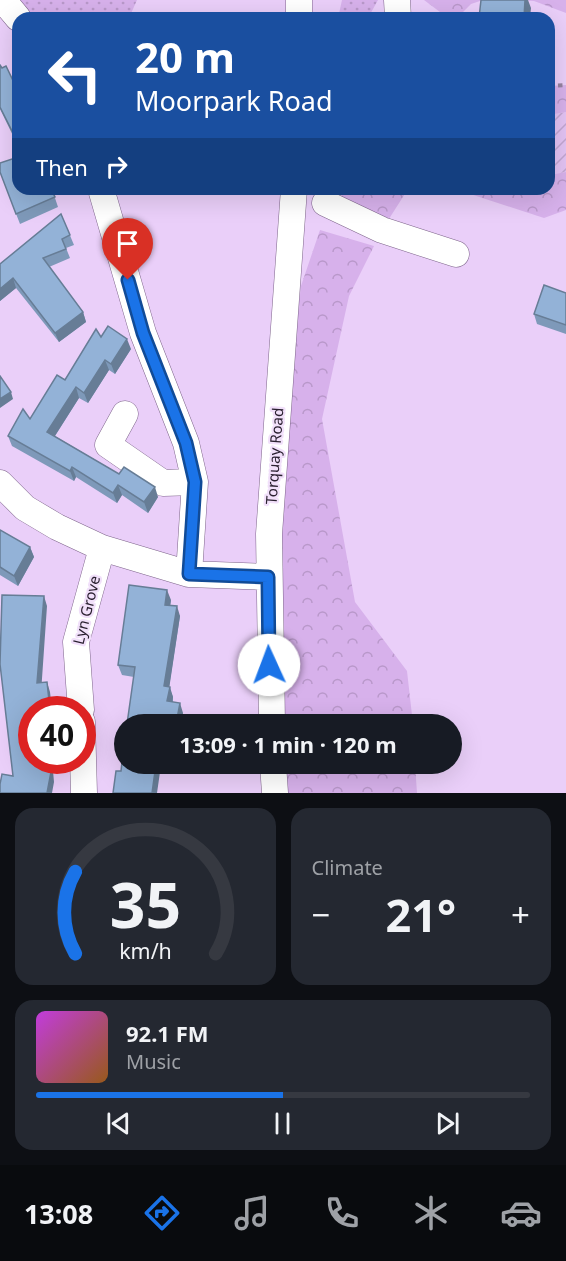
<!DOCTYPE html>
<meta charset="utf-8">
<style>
body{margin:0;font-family:"Noto Sans",sans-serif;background:#242831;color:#f1f3f6;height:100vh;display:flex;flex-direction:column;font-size:22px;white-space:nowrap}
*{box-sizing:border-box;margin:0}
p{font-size:20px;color:#9ea1a6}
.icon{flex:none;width:33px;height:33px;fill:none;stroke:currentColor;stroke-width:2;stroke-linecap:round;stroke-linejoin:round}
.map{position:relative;height:793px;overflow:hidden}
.sheet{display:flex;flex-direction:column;gap:15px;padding:15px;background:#0d0f14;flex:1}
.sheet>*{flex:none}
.top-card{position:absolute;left:12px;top:12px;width:543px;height:183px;border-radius:18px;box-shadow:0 6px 24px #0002;background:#1a4fa0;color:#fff;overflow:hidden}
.speed{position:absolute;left:18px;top:696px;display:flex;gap:12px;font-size:30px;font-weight:700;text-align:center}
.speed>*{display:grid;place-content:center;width:78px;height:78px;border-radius:50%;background:#171b24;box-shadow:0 6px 24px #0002;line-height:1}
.speed .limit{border:9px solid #d22;background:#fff;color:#111}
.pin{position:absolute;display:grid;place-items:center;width:51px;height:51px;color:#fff;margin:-62px -26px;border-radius:50% 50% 50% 0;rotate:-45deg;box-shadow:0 0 6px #0007}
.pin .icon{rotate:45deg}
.me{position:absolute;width:66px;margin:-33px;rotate:358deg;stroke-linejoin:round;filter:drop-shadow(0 0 4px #0008)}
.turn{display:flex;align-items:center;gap:21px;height:126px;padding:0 24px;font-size:27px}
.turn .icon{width:78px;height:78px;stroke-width:2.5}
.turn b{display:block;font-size:42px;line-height:51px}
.then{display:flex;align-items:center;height:57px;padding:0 24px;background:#0003;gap:12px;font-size:22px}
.big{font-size:45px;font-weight:700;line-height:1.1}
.sheet .card{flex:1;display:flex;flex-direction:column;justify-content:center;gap:9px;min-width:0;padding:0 21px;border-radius:18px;background:#242831}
.sheet .dial{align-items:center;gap:0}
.dial svg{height:156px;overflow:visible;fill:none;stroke:#363941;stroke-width:7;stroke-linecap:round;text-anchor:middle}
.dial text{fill:#f1f3f6;stroke:none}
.song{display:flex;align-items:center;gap:18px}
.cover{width:72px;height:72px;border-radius:9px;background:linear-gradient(135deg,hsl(290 70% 55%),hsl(30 70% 35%))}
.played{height:6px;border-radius:3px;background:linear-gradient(90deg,#1a73e8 50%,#363941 50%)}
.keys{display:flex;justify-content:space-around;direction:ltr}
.heat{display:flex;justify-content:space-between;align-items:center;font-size:33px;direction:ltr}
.sheet .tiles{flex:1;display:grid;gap:15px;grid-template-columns:1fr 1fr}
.card:last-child{grid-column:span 2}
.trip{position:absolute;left:114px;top:714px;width:348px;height:60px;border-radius:30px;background:#171b24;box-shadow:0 6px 24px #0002;font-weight:700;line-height:60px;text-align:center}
.dock{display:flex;height:96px;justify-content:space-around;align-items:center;background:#090b0e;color:#9ea1a6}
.dock .icon{width:42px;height:42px}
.dock .selected{color:#1a73e8}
.dock b{font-size:27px;color:#f1f3f6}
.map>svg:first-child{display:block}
.industrial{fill:url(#industrial-furrows)}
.grass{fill:url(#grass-dots)}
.forest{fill:url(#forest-crowns)}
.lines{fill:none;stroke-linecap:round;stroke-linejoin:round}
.minor-casing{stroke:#7e658b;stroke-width:27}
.path{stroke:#9683a1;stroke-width:4;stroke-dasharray:4.5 4.5;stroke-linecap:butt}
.minor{stroke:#fff;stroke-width:26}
.wall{fill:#7e99b9}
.shaded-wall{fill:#677d96}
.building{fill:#93b2d7;stroke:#677d96;stroke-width:1.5}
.route-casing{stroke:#114b97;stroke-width:15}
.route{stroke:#1a73e8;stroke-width:10}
.labels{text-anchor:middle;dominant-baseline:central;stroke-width:4.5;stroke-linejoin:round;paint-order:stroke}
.street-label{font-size:15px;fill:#2a2030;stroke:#f1e0fa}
</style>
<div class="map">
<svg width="566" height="793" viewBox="0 0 566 793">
<defs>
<pattern id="industrial-furrows" width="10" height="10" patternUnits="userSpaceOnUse" patternTransform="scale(1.5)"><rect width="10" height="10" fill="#e3c3f4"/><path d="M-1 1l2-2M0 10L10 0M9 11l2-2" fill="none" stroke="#c3a7d2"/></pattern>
<pattern id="grass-dots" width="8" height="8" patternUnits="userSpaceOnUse" patternTransform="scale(1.5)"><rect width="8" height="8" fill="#d7b1eb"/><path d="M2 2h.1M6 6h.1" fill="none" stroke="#b998ca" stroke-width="1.8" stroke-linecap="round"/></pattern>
<pattern id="forest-crowns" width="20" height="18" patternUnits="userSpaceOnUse" patternTransform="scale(1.5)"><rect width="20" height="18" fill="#d7b1eb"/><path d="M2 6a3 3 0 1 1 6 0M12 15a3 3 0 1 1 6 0" fill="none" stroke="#b998ca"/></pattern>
</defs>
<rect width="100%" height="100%" fill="#eacff9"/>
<!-- industrial -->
<path class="industrial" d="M566,112V172L549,175V115Z"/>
<!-- grass -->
<path class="grass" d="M1,0H137L129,18H18Z
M342,0H378L368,18H338Z"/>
<!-- forest -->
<path class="forest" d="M424,0H483L471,4L457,18H448Z
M519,0H566V13L534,1Z
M566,85V112L549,115V86Z
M566,172V210L544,218L455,189H549V175Z
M345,189H408L387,222L340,199Z
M320,230L374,246L349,296L322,419L355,602L407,671L413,724H272L269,534L301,286Z
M273,764H415L417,793H275Z"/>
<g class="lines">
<!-- minor casing -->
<g class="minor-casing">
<path id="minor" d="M3,0L18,18
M397,0L398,18
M299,18V0
M101,189L143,333L186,443L195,482L189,574
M325,203L382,230L456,254
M125,414L108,445L163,483L195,482
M0,483L25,508L57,527L102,548L189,574L268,577
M81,710L76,642L102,548
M82,722L84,793
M272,724L269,534L294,189
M273,764L275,793"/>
</g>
<!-- path -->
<path class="path" d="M549,86L566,85"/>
<!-- minor -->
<use href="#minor" class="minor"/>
</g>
<!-- wall -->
<path class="wall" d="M0,65L18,91V146L0,109Z
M0,172L18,189H55L57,194L54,195L58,207L20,224Z
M61,214L74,245L66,248L70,258L49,267L83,312L86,322L59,342L16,288L0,301V264Z
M566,293V334L537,324L534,314Z
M101,337L131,349L115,374L109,370L88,403L79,398L55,436L158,497L148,513L122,495L117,503L76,477L74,481L12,446L8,436L30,419Z
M0,530L30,547L34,557L18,586L0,575Z
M171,600L170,605L180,616L169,687L173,697V702L183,713L134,677L122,675L118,665Z
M124,764H166L165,773L121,771Z"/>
<!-- shaded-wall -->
<path class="shaded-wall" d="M525,0H528L531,8L530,18H524Z
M13,278L16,288L0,301V289Z
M83,312L86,322L59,342L55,333Z
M127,339L131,349L115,374L111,364Z
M105,360L109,370L88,403L84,393Z
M76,387L79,398L51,442L47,432Z
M11,392L13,399L0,408V399Z
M72,467L76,477L74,481L70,471Z
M118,485L122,495L117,503L113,493Z
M155,487L158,497L148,513L144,502Z
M30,547L34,557L18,586L14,576Z
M167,590L171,600L169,615L165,605Z
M44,596L47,606L41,693L37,683Z
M177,606L180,616L168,696L164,686Z
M47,682L50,692L52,710H50Z
M170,687L173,697L171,711L167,701Z
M180,703L183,713L182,724H176Z
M49,760H52L54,782L52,793H47Z
M156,764L160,772L157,793H152Z
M162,764H166L165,773Z"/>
<!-- building -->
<path class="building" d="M481,0H525L524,18H479Z
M0,65L2,68L6,66L18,91V143L0,107Z
M18,157V189H51L55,197L16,214L0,172V163Z
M61,214L70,235L62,239L66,249L43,258L83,312L55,333L13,278L0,289V264Z
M544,285L566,293V325L534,314Z
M108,326L127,339L111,364L105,360L84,393L76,387L47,432L119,474L124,467L155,487L144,502L118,485L113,493L72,467L70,471L8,436L23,409L30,419L57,375L65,380L96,329L101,337Z
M0,376L11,392L0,399Z
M0,530L30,547L14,576L0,567Z
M129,585L167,590L165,605L177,606L164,686L170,687L167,701L180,703L176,724H127L135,667L118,665Z
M2,595L44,596L37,683L47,682L50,710H32V760H49L51,772L47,793H0V784L2,774L13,776L0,664Z
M124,744V764H156L152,793H113L116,771H121Z"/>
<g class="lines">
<!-- route casing -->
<g class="route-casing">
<path id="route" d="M128,280L143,333L186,443L195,482L189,574L268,577L269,665"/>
</g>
<!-- route -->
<use href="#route" class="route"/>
</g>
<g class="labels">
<!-- street labels -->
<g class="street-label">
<text transform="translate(274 456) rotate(-86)">Torquay Road</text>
<text transform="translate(86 610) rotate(-76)">Lyn Grove</text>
</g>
</g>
</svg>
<div class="speed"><div class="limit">40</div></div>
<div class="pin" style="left:128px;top:280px;background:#d93025"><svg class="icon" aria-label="arrive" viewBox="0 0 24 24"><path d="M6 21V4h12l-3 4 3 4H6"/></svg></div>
<svg class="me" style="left:269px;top:665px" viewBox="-20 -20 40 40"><circle r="19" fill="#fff"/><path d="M0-13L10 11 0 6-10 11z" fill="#1a73e8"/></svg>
<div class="trip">13:09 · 1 min · 120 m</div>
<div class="top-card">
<div class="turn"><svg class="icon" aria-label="left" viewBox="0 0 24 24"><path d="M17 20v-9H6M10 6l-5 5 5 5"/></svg><div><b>20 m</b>Moorpark Road</div></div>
<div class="then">Then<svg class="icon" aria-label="right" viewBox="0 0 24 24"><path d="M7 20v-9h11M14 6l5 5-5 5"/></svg></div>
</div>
</div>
<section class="sheet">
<div class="tiles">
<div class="card dial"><svg viewBox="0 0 100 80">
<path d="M14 69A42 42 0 1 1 86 69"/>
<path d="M14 69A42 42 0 0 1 14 27" stroke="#1a73e8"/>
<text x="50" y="56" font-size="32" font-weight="700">35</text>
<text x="50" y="72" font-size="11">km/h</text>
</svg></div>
<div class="card"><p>Climate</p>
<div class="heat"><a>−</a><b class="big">21°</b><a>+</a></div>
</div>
<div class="card">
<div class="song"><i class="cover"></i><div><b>92.1 FM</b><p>Music</p></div></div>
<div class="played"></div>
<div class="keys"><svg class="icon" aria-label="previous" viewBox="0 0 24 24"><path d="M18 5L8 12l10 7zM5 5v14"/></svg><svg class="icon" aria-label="pause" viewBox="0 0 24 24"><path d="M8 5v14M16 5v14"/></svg><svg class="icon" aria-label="next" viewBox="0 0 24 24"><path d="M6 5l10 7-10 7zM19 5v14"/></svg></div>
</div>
</div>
</section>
<nav class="dock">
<b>13:08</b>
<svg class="icon selected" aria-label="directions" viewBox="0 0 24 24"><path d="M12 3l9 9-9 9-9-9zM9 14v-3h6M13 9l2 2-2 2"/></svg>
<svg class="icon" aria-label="music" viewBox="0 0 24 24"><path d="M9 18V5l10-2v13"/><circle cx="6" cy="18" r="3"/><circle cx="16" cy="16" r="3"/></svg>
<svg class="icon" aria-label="phone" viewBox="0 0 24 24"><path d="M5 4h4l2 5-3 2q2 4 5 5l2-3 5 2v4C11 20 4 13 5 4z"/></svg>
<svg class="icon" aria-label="climate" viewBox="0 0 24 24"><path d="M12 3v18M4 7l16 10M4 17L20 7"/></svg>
<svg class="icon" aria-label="car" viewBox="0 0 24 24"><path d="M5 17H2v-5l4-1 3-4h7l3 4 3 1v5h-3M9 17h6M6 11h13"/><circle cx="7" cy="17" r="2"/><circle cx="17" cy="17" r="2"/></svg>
</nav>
